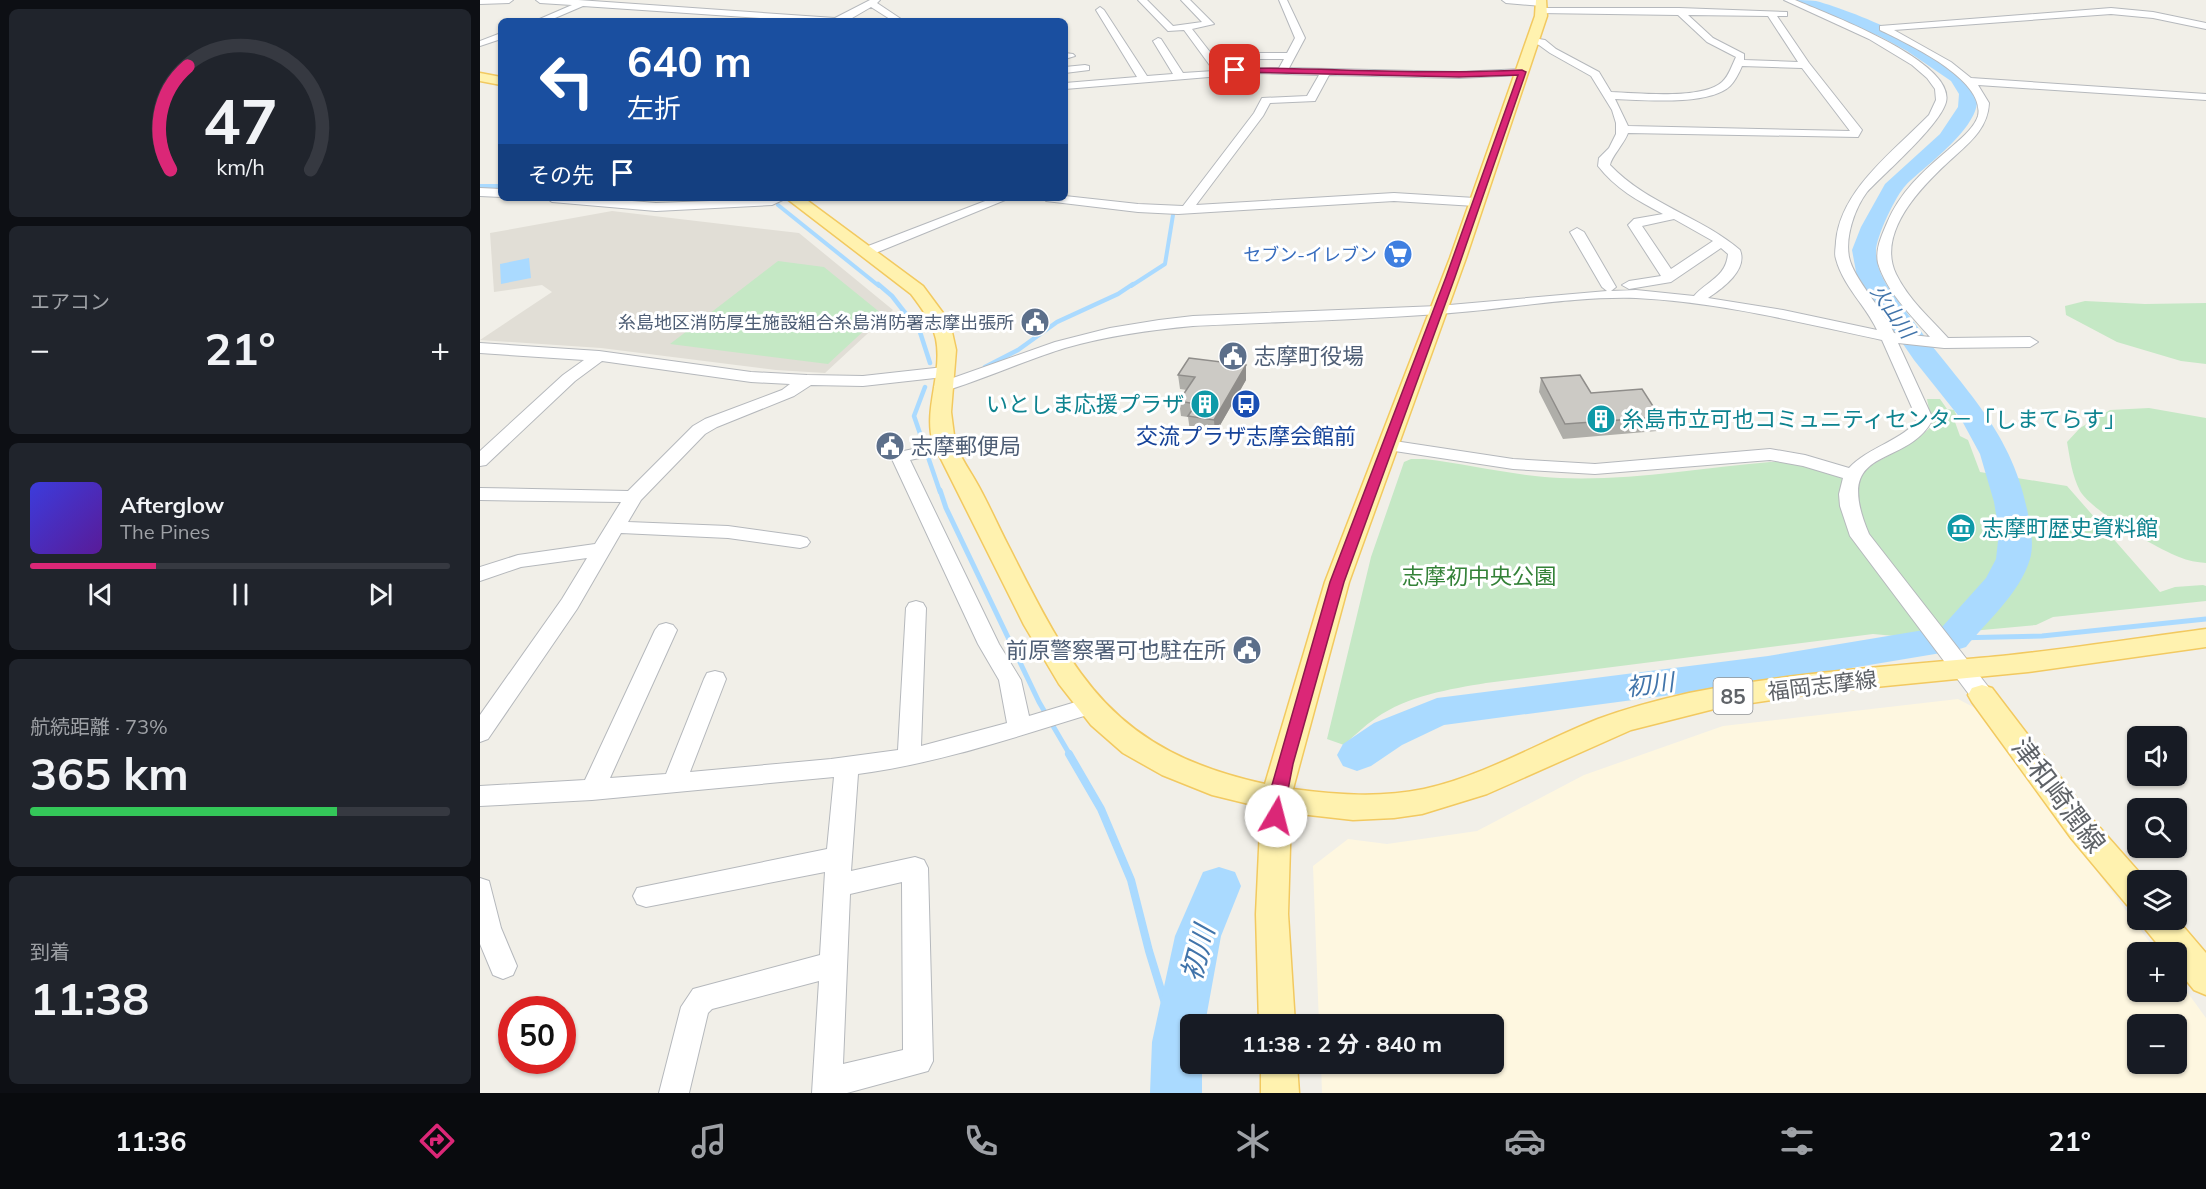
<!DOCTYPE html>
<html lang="ja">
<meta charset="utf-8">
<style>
body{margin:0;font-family:Mulish,"Noto Sans JP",sans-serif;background:#20242c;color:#f1f3f6;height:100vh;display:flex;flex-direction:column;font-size:22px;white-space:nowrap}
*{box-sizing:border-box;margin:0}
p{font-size:20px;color:#9ea1a6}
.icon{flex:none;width:33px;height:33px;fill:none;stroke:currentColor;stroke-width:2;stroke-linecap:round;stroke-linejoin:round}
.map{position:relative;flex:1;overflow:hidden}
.drawer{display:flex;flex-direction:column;gap:9px;padding:9px;background:#0d0f14;width:480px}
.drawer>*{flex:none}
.top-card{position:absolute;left:18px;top:18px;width:570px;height:183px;border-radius:9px;box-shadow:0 2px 4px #0004;background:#1a4fa0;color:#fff;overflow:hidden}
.controls{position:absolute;left:1647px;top:726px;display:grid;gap:12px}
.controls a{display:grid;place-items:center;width:60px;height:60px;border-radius:9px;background:#171b24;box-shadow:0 2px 4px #0004;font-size:30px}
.speed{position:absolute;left:18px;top:996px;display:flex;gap:12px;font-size:30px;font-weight:700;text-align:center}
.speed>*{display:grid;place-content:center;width:78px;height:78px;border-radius:50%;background:#171b24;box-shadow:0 2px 4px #0004;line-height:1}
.speed .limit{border:9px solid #d22;background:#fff;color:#111}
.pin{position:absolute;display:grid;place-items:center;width:51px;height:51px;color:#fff;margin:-26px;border-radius:12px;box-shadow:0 3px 9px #0006}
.me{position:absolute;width:66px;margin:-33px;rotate:8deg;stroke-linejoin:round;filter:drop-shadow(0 0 4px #0008)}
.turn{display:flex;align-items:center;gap:21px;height:126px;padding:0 30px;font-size:27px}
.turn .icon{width:78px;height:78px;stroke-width:2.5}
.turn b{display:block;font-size:42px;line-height:51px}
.then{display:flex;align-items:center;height:57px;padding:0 30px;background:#0003;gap:12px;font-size:22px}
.big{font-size:45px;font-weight:700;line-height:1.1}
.drawer .tile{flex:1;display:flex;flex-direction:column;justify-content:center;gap:9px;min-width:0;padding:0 21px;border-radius:9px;background:#20242c}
.drawer .dial{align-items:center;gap:0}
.dial svg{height:156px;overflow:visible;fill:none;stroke:#363941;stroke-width:7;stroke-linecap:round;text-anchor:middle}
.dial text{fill:#f1f3f6;stroke:none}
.song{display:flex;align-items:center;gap:18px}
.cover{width:72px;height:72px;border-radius:9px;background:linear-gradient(135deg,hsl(240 70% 55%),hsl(270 70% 35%))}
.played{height:6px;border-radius:3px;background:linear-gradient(90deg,#db2777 30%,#363941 30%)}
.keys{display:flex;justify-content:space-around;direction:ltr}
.heat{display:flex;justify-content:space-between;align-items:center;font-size:33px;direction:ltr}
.charge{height:9px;border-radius:4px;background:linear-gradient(90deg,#34c759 73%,#363941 0)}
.trip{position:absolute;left:700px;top:1014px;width:324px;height:60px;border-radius:9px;background:#171b24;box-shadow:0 2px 4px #0004;font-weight:700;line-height:60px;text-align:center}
.menu{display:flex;height:96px;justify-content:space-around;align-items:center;background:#090b0e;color:#9ea1a6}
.menu .icon{width:42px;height:42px}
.menu .selected{color:#db2777}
.menu b{font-size:27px;color:#f1f3f6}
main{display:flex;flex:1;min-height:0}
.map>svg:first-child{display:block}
.commercial{fill:#fef7e0;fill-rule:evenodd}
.education{fill:#e1ded6}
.green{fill:#c5e8c5}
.water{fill:#aadaff}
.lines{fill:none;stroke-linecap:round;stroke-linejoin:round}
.stream-far3{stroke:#aadaff;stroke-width:4}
.stream-far2{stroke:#aadaff;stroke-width:4.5}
.stream-far1{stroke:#aadaff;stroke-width:5}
.stream{stroke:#aadaff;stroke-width:8}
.river{fill:#aadaff;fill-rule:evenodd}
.minor-casing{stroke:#b5b8bc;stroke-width:2}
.major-casing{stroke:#f2c960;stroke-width:3}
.minor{fill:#fff;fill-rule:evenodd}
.major{fill:#fff2af;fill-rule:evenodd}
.wall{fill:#afaea9}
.shaded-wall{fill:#8f8d8a}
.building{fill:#cccac5;stroke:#8f8d8a;stroke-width:1.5}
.route{fill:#db2777;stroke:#8e194d;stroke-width:1.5}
.labels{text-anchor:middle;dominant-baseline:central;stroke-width:6;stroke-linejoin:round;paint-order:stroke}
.far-shop-label{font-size:18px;fill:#366cbe;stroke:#fff;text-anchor:end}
.far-service-label{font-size:18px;fill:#4e5e75;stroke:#fff;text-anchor:end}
.far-water-label{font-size:20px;font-style:italic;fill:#4174aa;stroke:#fff}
.shield{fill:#fff;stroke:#8f9295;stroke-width:1.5}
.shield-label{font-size:21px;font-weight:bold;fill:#5f6368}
.service-label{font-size:22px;fill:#4e5e75;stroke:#fff;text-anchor:start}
.culture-label{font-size:22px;fill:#0d838f;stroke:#fff;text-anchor:start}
.transit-label{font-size:22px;fill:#164399;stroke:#fff}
.park-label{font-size:22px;fill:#348238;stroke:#fff}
.street-label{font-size:22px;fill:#5f6368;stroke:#fff}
.water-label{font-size:24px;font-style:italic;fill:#4174aa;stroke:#fff}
.near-street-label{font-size:27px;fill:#5f6368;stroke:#fff}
.near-water-label{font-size:28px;font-style:italic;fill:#4174aa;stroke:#fff}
</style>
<main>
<section class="drawer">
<div class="tile dial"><svg viewBox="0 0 100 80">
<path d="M14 69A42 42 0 1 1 86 69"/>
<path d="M14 69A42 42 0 0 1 23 16" stroke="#db2777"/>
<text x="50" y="56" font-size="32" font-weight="700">47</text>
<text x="50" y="72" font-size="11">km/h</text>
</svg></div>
<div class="tile"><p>エアコン</p>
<div class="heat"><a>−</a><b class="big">21°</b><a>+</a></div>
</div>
<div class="tile">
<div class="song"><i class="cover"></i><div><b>Afterglow</b><p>The Pines</p></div></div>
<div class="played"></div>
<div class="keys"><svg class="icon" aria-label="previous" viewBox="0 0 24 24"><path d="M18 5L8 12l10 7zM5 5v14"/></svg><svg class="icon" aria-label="pause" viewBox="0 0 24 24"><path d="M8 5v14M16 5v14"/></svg><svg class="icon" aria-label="next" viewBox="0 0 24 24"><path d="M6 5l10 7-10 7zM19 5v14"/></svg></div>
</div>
<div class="tile"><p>航続距離 · 73%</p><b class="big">365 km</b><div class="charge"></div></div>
<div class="tile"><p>到着</p><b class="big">11:38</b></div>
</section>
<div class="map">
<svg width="1726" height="1093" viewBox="0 0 1726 1093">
<rect width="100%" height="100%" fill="#f1efe8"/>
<!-- commercial -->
<path class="commercial" d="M1478,699L1495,708L1677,952H1658V992H1696L1697,978L1726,1018V1093H842L841,1064H1014V1024H839L833,866L868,839L907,844L997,831L1104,775L1243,726ZM1658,1024H1696V1064H1658Z"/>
<!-- education -->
<path class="education" d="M132,211L319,233L413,310L345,373L296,370L121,348L0,340L72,292L62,285L14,292L10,233Z"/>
<!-- green -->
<path class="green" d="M298,261L344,267L402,314L348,364L190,344Z
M1605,301L1665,304L1726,303V364L1701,361L1637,342L1586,315L1585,306Z
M1447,399H1460L1467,409L1474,410L1479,420L1475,422L1480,436L1488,440L1500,472L1587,486L1680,592L1695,587L1723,585L1726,586V601L1573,617L1556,625L1426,637L1393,634L1006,683C970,689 927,696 896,718C884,726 874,736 864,745L847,739L891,557L924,462L931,459H944C989,464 1034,476 1080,478C1149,481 1221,468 1290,462H1310L1385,470C1407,454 1436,445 1452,425Z
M1669,408L1726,418V563C1717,562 1708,561 1699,557C1676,548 1612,511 1600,491C1592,475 1590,459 1587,442L1600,428L1630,410Z"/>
<!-- water -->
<path class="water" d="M49,258L51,278L21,284L20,264Z"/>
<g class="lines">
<!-- stream-far3 -->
<path class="stream-far3" d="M0,186H21
M298,205L399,286
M651,286L685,264L693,215"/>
<!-- stream-far2 -->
<path class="stream-far2" d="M398,284L412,296L440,332L450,363
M505,367L538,350L577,322L638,294L653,284
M445,387L434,416L460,492"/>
<!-- stream-far1 -->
<path class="stream-far1" d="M460,490L466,508L559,702L590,755
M1473,638L1562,636L1726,619"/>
<!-- stream -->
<path class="stream" d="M589,754L621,809L651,880L669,951L697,1042"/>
<!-- river -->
<path class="river" d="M1314,0C1321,0 1329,0 1336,1C1377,12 1476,53 1495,91C1510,121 1443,167 1426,185C1416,195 1396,237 1396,251C1396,277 1416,298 1431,318C1479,385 1532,428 1548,514C1551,528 1554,545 1550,559C1540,593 1507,621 1486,647L1473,651L1288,682L964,725L922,745L891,766L877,771L863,766L857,755L863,744L894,723L957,698L1288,656L1462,627L1506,578L1516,559L1519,532L1514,502L1500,454L1481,419L1434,360L1377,277L1372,250L1381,227L1405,184L1460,134L1478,107L1479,94L1471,81L1427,51L1399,36L1316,3Z
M739,867L755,872L761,886L741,936L725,1024H711V1064H722V1093H670L672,1042L695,936L723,872Z"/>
<!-- minor casing -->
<g class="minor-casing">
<path id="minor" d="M0,0H33L29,3L0,4Z
M56,0H98L355,18L390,0H400L397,3L424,21H413L391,7L367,21H323L103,6L68,21H55L92,5L60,3Z
M658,0H667L693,26L722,22L701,0H710L734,24L712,29L744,70L799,68L804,59H766L761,56L766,53H807L815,38L799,0H807L825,38L809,68L979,72L1042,69L1047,72L1042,75L979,78L849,75L835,101L790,103L783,116L716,205L914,193L995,198L1001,202L995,206L914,201L698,214L658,212L566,201L564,198H585V196L658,204L703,206L774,113L782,98L827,96L839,75L777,73L585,89V83L657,77L616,10L620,7L624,10L667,76L693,74L673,41L678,38L681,39L703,73L734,71L704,30L688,31Z
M1022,0H1058L1066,3L1062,6L1026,3Z
M1304,0H1315C1345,13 1476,61 1466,102C1460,125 1406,172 1387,192C1375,208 1365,236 1369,257C1373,278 1404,311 1414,333L1450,337C1431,315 1406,291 1398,263C1395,249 1402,235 1407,223C1420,192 1443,171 1468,150C1478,141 1494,129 1498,116C1506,79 1426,43 1400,30V26L1631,8L1673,12L1726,23V29L1673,18L1631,14L1414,30L1471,62L1491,78L1726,94V100L1498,85L1509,103C1508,126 1493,140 1476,155C1447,181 1395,230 1416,274C1428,299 1450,318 1468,338L1550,337L1558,342L1550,347L1464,348L1418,343L1453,419C1426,471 1350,442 1389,534L1510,689L1513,695L1510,701L1502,703L1494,701L1370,536L1360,506L1359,494L1363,478L1323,466L1290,460L1115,474L1033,469L908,450L902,449L899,445L902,441L908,440L1033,459L1115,464L1290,449L1325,455L1369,468C1388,447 1426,439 1437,419L1402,340C1322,323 1239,302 1156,298C1093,296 1021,310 958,314C876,320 794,322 713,326C670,330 627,336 585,348C546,360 507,378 468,390L462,392L454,387L456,384L575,342L630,328L679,320L713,316L958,306L1127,291L1122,287L1090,232L1097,228L1104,232L1136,287L1131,291L1156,290L1214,296C1227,281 1246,277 1248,254L1241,248L1191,282L1149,289L1142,285L1149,281L1181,276L1148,225L1154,219L1183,214C1158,201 1135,188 1118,166L1119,158L1129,148L1136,134V123L1132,110L1111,76L1070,53L1059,45L1048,41L1053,38L1065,40L1076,49L1119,72L1131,92C1158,93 1222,100 1242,82C1249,76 1252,65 1256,57L1227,42L1198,15L1059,13L1058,11L1062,8H1199L1307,12V16H1297L1329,63L1382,130L1378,137L1148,133C1144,144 1131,157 1130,165C1167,204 1220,216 1260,250C1268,270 1243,288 1228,298L1303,310L1397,330C1386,306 1363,286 1356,259C1354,254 1356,247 1356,241C1361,189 1415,150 1449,115L1456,100L1455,89L1447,78L1432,65L1389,39ZM1208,15L1288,16L1318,62L1264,60V54L1233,38ZM1262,66L1322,68L1370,131L1148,126L1135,99C1163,100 1229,106 1250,86C1255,81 1259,73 1262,66ZM1194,219L1233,241L1191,269L1162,226Z
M21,33V39L0,46V41Z
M585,53L593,54L595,56L585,59Z
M605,65L609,66V70L585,73V67Z
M0,188L21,189V197L0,196Z
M66,198H116L176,203L307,198L292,205L176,211L72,202Z
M513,198H530L393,254H383L381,251L383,248Z
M0,343L119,351L271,372L327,375L383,376L464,367L472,372L464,377L383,386L331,385L314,396L237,427L225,434L161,500L148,522L248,526L320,536L327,538L330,542L327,546L320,548L248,538L141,533L97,609L8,739L0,742V715L82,599L107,558L41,567L0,581V567L38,555L115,544L141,502L0,500V488L148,491L213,426L225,419L302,390L310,384L271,382L122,361L95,381L6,465L0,466V451L83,375L104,360L0,353Z
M467,442L473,443L476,447L473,451L430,460L519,644L541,680L549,716L609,698L617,700L620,706L617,712C538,736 461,763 378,774L371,871L435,857L444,860L448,868L453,1061L448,1071L367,1093H332L339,981L232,1009L228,1013L209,1093H179L201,1007L213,989L340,955L345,872L166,907L157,904L153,896L157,888L347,849L354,777L112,800L0,806V786L105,780L175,630L179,625L186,623L193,625L197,630L130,778L186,774L224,679L227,673L235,671L243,673L246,679L210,772L351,759L418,750L426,608L429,603L436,601L443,603L446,608L441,746L527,723L519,680L498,644L411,457L414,453ZM422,882L423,1050L363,1064L370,894Z
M0,878L9,881L21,928L37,966L33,975L23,979L13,975L0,944Z"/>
</g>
<!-- major casing -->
<g class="major-casing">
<path id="major" d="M1056,0H1066L1067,16L986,258L869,582L813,789C857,795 901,798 944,789C1006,775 1060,742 1118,719C1148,708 1178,700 1209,693C1312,672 1417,666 1521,656C1590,649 1658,638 1726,629V647L1548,672L1344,692L1238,708L1151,730L1007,794L942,814L914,818L873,820L811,813L808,914L815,1024H779L776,914L781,807L732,795L682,775L643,753L611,725L579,684L544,625L453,443C443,409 463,374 456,339C452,322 441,307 431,294L306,198H324L443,286L463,313L472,332L476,350L471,412L475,443C481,459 491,472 499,487C510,507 519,528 530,549C595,678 634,751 785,784L845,582L970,258L1055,16Z
M0,73L21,77V85L0,81Z
M1502,685L1512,688L1613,820L1666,880H1658V909L1647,905L1591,838L1492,702L1488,695L1492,688Z
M1696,918L1726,953V995L1714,990L1696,968V952H1684L1666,930L1661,920Z
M781,1064H817L819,1093H781Z"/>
</g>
<!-- minor -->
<use href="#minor" class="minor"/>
<!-- major -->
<use href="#major" class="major"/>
</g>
<!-- wall -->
<path class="wall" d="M698,375L766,380L735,434L710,431L708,417L701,416L699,401L707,390L700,389Z
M1061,378L1111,393L1180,417L1177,431L1083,439L1059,392Z"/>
<!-- shaded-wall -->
<path class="shaded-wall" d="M766,365V380L735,434L734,420Z"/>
<!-- building -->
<path class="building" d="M709,358L766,365L734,420L708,416L716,404L699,401L715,377L698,375Z
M1100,375L1111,393L1162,389L1180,417L1085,424L1061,378Z"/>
<!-- route -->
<path class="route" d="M755,68C851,68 946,75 1042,70L1046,72L975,277L864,582L813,764L802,821L796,823L789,821L787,816L788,799L850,582L966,277L1038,75L979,77L753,72Z"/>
<!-- icons -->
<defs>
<g id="supermarket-disc" transform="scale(1.5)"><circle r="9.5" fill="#3f7fe0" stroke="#fff"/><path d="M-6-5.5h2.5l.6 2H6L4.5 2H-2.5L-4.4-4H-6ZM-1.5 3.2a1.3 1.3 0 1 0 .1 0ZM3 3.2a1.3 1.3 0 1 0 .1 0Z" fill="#fff"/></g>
<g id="civic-disc" transform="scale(1.5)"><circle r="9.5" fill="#5c6f8a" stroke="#fff"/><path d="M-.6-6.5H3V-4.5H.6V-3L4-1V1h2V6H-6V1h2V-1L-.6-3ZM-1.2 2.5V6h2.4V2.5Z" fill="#fff"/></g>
<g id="building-disc" transform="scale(1.5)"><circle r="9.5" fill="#0f9aa8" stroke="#fff"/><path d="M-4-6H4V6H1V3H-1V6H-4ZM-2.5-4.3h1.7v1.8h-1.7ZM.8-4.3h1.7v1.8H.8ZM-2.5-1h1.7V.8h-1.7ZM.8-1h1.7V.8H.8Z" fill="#fff"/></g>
<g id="bus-disc" transform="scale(1.5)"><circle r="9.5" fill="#1a4fb4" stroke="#fff"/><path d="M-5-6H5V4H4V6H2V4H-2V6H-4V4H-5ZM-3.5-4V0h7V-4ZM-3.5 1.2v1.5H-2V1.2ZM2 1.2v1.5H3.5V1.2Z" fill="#fff"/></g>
<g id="museum-disc" transform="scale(1.5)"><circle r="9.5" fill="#0f9aa8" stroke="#fff"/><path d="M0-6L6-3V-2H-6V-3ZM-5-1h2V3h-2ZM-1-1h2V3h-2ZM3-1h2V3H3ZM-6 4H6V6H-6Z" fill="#fff"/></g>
</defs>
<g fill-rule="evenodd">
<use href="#supermarket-disc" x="918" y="254"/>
<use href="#civic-disc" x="555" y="322"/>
<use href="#civic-disc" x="753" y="356"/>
<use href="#building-disc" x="725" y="404"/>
<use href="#bus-disc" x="766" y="404"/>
<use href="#building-disc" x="1121" y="419"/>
<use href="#civic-disc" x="410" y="446"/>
<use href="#museum-disc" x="1481" y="528"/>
<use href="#civic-disc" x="767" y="650"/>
</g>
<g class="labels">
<!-- far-shop labels -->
<g class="far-shop-label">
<text x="897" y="254">セブン-イレブン</text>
</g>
<!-- far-service labels -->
<g class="far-service-label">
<text x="534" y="322">糸島地区消防厚生施設組合糸島消防署志摩出張所</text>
</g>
<!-- far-water labels -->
<g class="far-water-label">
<text transform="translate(1413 311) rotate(55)">火山川</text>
</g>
<!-- shield labels -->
<rect class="shield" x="1233.5" y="678" width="39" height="36" rx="4.5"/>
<g class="shield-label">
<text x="1253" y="696">85</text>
</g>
<!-- service labels -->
<g class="service-label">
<text x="774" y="356">志摩町役場</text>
<text x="431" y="446">志摩郵便局</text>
<text x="746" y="650" text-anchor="end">前原警察署可也駐在所</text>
</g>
<!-- culture labels -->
<g class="culture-label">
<text x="704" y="404" text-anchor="end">いとしま応援プラザ</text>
<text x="1142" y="419">糸島市立可也コミュニティセンタ－「しまてらす」</text>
<text x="1502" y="528">志摩町歴史資料館</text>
</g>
<!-- transit labels -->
<g class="transit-label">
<text x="766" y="436">交流プラザ志摩会館前</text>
</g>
<!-- park labels -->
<g class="park-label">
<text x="999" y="576">志摩初中央公園</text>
</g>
<!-- street labels -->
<g class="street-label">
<text transform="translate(1342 685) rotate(-7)">福岡志摩線</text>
</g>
<!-- water labels -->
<g class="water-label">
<text transform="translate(1170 684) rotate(-7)">初川</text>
</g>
<!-- near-street labels -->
<g class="near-street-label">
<text transform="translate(1579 795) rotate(53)">津和崎潤線</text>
</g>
<!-- near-water labels -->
<g class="near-water-label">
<text transform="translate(717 953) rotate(-75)">初川</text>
</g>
</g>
</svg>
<div class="controls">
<a><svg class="icon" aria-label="sound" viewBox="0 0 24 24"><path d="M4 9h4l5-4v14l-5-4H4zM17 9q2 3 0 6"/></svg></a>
<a><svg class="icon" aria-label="search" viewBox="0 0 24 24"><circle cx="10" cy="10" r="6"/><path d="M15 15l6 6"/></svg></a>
<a><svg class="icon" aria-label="layers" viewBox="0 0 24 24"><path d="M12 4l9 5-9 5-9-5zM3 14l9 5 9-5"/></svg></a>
<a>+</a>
<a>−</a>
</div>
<div class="speed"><div class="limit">50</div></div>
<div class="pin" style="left:755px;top:70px;background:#d93025"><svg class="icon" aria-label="arrive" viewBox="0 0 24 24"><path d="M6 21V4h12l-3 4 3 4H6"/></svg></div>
<svg class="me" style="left:796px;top:816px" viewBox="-20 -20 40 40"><circle r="19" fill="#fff"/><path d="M0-13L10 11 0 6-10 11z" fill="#db2777"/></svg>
<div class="trip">11:38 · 2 分 · 840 m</div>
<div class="top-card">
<div class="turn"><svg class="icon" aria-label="left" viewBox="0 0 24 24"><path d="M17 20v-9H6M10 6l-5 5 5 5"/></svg><div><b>640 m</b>左折</div></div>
<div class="then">その先<svg class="icon" aria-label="arrive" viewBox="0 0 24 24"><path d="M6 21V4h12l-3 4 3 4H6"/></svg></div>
</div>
</div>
</main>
<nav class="menu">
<b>11:36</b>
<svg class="icon selected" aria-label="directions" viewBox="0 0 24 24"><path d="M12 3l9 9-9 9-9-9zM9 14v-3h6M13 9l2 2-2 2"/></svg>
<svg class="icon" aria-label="music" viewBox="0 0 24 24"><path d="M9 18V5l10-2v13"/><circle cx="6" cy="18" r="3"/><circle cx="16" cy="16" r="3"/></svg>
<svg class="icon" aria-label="phone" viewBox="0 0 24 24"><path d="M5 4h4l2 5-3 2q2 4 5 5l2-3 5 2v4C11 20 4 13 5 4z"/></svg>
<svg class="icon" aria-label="climate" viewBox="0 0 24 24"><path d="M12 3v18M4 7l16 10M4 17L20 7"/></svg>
<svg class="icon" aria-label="car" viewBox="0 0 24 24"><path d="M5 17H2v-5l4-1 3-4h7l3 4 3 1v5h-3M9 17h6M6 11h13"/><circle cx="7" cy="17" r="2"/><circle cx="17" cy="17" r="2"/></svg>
<svg class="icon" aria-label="filters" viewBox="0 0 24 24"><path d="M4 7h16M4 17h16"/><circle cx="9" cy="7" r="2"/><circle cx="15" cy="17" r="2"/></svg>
<b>21°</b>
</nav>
